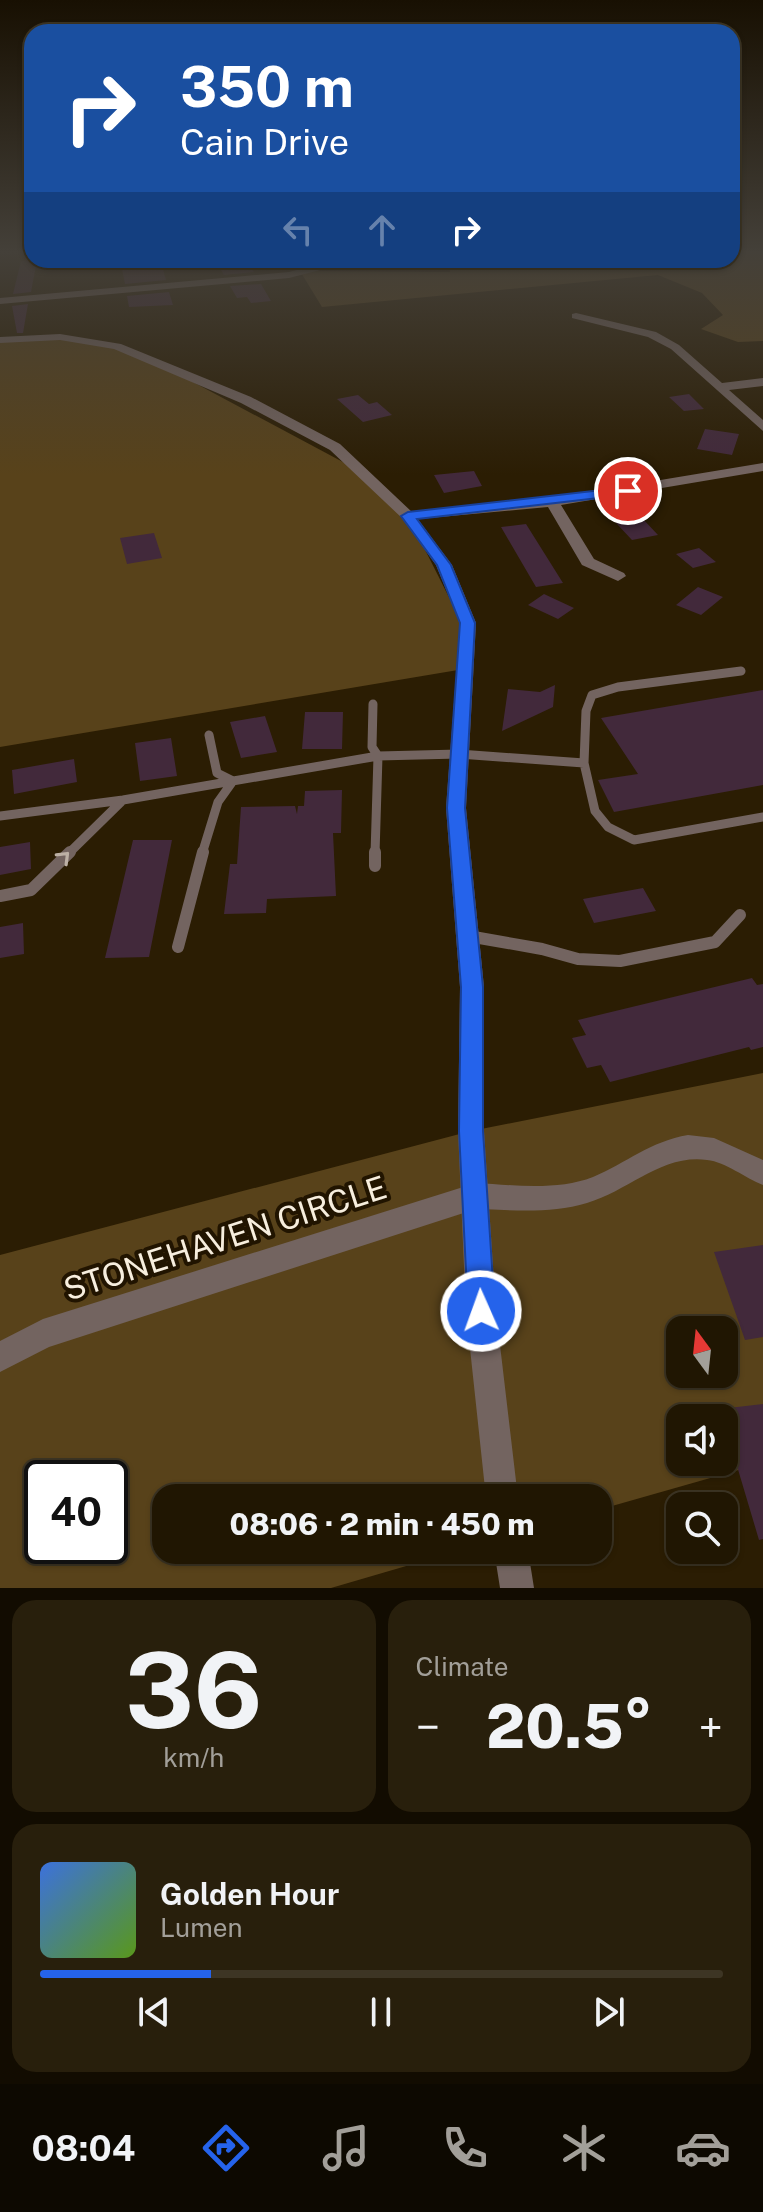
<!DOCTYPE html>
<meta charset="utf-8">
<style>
body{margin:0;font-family:"Public Sans",sans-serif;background:#281f0c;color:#f1f3f6;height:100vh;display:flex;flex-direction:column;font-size:30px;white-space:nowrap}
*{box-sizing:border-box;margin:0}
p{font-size:26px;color:#a29f99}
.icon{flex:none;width:44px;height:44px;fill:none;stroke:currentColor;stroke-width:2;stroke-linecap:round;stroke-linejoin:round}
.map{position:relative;height:1588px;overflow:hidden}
.sheet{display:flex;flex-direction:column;gap:12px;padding:12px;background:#120c01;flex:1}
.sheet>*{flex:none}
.hud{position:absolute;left:24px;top:24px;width:716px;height:244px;border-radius:24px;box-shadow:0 2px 6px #0004,0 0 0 2px #3d3524;background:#1a4fa0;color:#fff;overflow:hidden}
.needle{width:52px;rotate:345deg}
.buttons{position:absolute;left:666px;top:1316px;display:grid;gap:16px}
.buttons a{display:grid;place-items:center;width:72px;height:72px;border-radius:16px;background:#201602;box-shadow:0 2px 6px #0004,0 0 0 2px #3d3524;font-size:40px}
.speed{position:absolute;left:24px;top:1460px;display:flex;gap:16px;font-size:40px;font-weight:700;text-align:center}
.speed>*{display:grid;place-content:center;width:104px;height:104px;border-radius:50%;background:#201602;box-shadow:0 2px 6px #0004,0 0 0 2px #3d3524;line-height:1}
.speed .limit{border:4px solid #111;border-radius:12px;background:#fff;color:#111}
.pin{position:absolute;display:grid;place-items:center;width:68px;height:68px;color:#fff;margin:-34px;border:4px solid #fff;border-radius:50%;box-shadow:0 2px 8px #0007}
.me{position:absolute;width:88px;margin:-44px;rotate:358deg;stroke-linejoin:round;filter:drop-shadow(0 0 6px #0008)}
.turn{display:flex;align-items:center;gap:28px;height:168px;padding:0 24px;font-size:36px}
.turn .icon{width:104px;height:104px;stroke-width:2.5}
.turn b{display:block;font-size:56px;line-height:68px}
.lanes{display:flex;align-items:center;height:76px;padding:0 24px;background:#0003;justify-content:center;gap:40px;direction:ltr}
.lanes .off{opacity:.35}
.big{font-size:60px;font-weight:800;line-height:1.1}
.sheet .card{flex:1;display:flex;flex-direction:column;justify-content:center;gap:12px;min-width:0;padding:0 28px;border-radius:24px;background:#281f0c}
.sheet .dial{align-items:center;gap:0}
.dial b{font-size:104px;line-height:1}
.song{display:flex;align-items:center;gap:24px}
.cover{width:96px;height:96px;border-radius:12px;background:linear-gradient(135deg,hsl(220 70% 55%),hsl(90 70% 35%))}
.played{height:8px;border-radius:4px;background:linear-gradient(90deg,#2563eb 25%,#3d3524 25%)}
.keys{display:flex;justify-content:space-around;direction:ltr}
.heat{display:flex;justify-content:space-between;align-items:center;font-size:44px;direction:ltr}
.sheet .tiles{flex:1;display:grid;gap:12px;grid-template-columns:1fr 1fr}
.card:last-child{grid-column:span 2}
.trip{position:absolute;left:152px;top:1484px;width:460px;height:80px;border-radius:24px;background:#201602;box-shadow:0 2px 6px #0004,0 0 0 2px #3d3524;font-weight:800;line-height:80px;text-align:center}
.tabs{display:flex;height:128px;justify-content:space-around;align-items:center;background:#0d0901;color:#a29f99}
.tabs .icon{width:56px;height:56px}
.tabs .selected{color:#2563eb}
.tabs b{font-size:36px;color:#f1f3f6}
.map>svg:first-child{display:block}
.forest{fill:#58421a;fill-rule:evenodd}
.building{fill:#42293b}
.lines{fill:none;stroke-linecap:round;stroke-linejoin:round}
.service-far1{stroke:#736460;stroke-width:9}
.service{stroke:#736460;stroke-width:12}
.minor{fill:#736460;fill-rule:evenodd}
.tertiary{fill:#736460;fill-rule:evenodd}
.oneway{stroke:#bcb0a5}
.route{fill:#2563eb;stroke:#184099;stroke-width:2}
.labels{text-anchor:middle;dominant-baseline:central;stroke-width:8;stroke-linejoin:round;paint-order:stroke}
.near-street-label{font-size:32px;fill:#f7eede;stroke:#211400}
</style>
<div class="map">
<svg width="763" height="1588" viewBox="0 0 763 1588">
<rect width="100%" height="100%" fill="#2b1d03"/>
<!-- forest -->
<path class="forest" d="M732,252H763V341L738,342L701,329L723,315L702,293L658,275L322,307L300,271L450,272L448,260H732Z
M72,338L104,343L148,358L356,469L408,516L460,619L464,669L0,747V340Z
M763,1073V1463L598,1510V1498H166V1550H461L331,1588H0V1255L471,1131ZM680,1330H724V1374H680ZM680,1418H724V1462H680ZM42,1478H110V1546H42Z"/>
<!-- building -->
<path class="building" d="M37,260L31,292L13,294L21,261Z
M215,260H246L254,272L224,275Z
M162,266L166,280L125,284L122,269Z
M261,284L271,301L251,303L247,297L237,298L230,286Z
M169,292L173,305L129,307L127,296Z
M28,304L23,333H17L12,306Z
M689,394L704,409L684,411L669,397Z
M358,395L369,404L377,402L392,415L363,422L337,399Z
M705,429L739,434L732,455L697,449Z
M474,471L482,486L444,493L434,475Z
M642,518L658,535L632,540L616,523Z
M526,524L563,583L536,587L501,527Z
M154,533L162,558L127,564L120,538Z
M699,548L716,562L693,568L676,554Z
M698,587L723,597L701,615L676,605Z
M544,594L574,608L558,619L528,605Z
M555,685L553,707L502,731L508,689L540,692Z
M763,690V785L614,812L598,780L638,774L601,718Z
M305,712H343L342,749H302Z
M265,716L277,752L241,758L230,722Z
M171,738L177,776L140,781L135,743Z
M74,759L77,782L14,794L12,770Z
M342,790L341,833H333L336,896L267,899L266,913L224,914L230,864H237L241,807L295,806L297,814L298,806H304L305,791Z
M133,840H172L149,957L105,958Z
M30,842L31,869L0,875V847Z
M643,888L656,911L594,923L583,899Z
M23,923L24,954L0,958V927Z
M752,978L757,985L763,984V1047L751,1050L749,1047L610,1082L601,1065L587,1068L572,1038L586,1035L578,1020Z
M763,1245V1337L745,1340L714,1252Z
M763,1404V1539L759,1540L720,1409Z"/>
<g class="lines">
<!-- service-far1 -->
<path class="service-far1" d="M373,704L372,747L378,756L375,854
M584,763L586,711L592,695L618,687L741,671
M0,816L123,800L378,756L459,754L584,763L595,811L608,827L634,840L763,817
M68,854L123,800
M202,854L218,802L233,781L217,773L209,735"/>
<!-- service -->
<path class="service" d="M375,866V852
M0,896L31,890L70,852
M468,936L542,949L578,959L620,961L715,942L740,915
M178,947L203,852"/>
<!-- minor -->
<path class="minor" d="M322,260H332L328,268L289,278L0,304V298L289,272L320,264Z
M576,313L656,332L679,345L722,383L763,378V386L729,390L763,420V431L671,349L648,337L572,318V314Z
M763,463V471L561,505L594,559L624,573L626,576L618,581L582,565L548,507L408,520L401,516L408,512L552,498Z
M688,1135L714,1138L763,1160V1185C745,1178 726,1162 707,1160C661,1154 629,1191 587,1203C551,1214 512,1210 476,1209L49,1347L0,1372V1341L43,1319L476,1183C513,1185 557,1191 593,1177C626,1163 651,1141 688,1135Z"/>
<!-- tertiary -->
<path class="tertiary" d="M60,334L121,344L251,397L340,444L413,513L452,565L476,623L466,808L484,987V1131L496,1311L518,1498H486L466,1311L458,1131L460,987L446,808L460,623L436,565L403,519L330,450L241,403L114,349L60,340L0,343V337Z
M494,1550H528L534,1588H500Z"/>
</g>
<!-- one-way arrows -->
<defs><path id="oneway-chevron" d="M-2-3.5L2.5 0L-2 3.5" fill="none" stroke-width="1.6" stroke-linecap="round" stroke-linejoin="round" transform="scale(2)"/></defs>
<use class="oneway" href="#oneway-chevron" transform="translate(64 857) rotate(-45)"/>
<!-- sky -->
<linearGradient id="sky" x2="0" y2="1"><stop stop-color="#181002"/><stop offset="0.53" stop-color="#444039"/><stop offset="1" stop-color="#444039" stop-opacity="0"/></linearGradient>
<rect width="763" height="475" fill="url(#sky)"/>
<!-- route -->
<path class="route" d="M628,487L633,489V494L417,519L451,565L475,623L465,808L483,987V1131L495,1311L491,1321L481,1325L472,1321L468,1311L459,1131L461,987L447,808L460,623L437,565L401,516L408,512Z"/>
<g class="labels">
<!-- near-street labels -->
<g class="near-street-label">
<text transform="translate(225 1238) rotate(-18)">STONEHAVEN CIRCLE</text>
</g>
</g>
</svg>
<div class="buttons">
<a><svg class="needle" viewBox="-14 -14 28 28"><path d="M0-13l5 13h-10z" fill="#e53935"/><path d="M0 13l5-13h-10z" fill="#a29f99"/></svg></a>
<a><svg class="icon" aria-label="sound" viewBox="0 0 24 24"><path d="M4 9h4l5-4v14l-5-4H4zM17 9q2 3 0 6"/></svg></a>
<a><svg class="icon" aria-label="search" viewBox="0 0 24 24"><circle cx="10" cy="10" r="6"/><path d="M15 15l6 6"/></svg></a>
</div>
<div class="speed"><div class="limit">40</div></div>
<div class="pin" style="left:628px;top:491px;background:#d93025"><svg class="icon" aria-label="arrive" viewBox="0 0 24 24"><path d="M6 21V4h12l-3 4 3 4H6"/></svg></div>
<svg class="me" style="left:481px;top:1311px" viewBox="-20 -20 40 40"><circle r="17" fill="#2563eb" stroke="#fff" stroke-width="3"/><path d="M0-11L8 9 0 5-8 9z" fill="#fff"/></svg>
<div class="trip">08:06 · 2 min · 450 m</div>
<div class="hud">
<div class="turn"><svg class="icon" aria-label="right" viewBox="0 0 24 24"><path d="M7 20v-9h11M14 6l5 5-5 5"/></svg><div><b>350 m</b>Cain Drive</div></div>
<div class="lanes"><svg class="icon off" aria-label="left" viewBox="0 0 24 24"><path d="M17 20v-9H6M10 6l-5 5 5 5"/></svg><svg class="icon off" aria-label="ahead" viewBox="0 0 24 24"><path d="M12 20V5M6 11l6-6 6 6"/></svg><svg class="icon" aria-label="right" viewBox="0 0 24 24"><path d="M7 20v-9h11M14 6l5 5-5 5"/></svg></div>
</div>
</div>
<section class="sheet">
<div class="tiles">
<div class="card dial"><b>36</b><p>km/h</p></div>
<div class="card"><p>Climate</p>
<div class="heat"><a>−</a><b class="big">20.5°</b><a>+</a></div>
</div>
<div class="card">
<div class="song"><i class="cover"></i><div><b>Golden Hour</b><p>Lumen</p></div></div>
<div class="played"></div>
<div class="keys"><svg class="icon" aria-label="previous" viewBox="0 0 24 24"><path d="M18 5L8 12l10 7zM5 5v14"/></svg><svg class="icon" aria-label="pause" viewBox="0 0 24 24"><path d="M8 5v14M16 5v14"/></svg><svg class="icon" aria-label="next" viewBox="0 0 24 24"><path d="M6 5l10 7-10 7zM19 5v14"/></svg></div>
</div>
</div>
</section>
<nav class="tabs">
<b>08:04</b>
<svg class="icon selected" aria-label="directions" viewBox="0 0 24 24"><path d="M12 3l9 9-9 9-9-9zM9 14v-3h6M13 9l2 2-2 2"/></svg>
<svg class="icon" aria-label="music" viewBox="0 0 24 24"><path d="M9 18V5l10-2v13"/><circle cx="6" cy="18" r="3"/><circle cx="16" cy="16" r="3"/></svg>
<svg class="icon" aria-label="phone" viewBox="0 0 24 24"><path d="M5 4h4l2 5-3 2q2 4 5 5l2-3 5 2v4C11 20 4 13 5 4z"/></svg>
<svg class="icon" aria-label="climate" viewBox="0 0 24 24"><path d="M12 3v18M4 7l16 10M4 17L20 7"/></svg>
<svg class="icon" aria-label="car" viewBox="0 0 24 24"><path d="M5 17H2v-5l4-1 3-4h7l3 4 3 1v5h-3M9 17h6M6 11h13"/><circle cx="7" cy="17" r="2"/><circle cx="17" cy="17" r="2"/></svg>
</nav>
